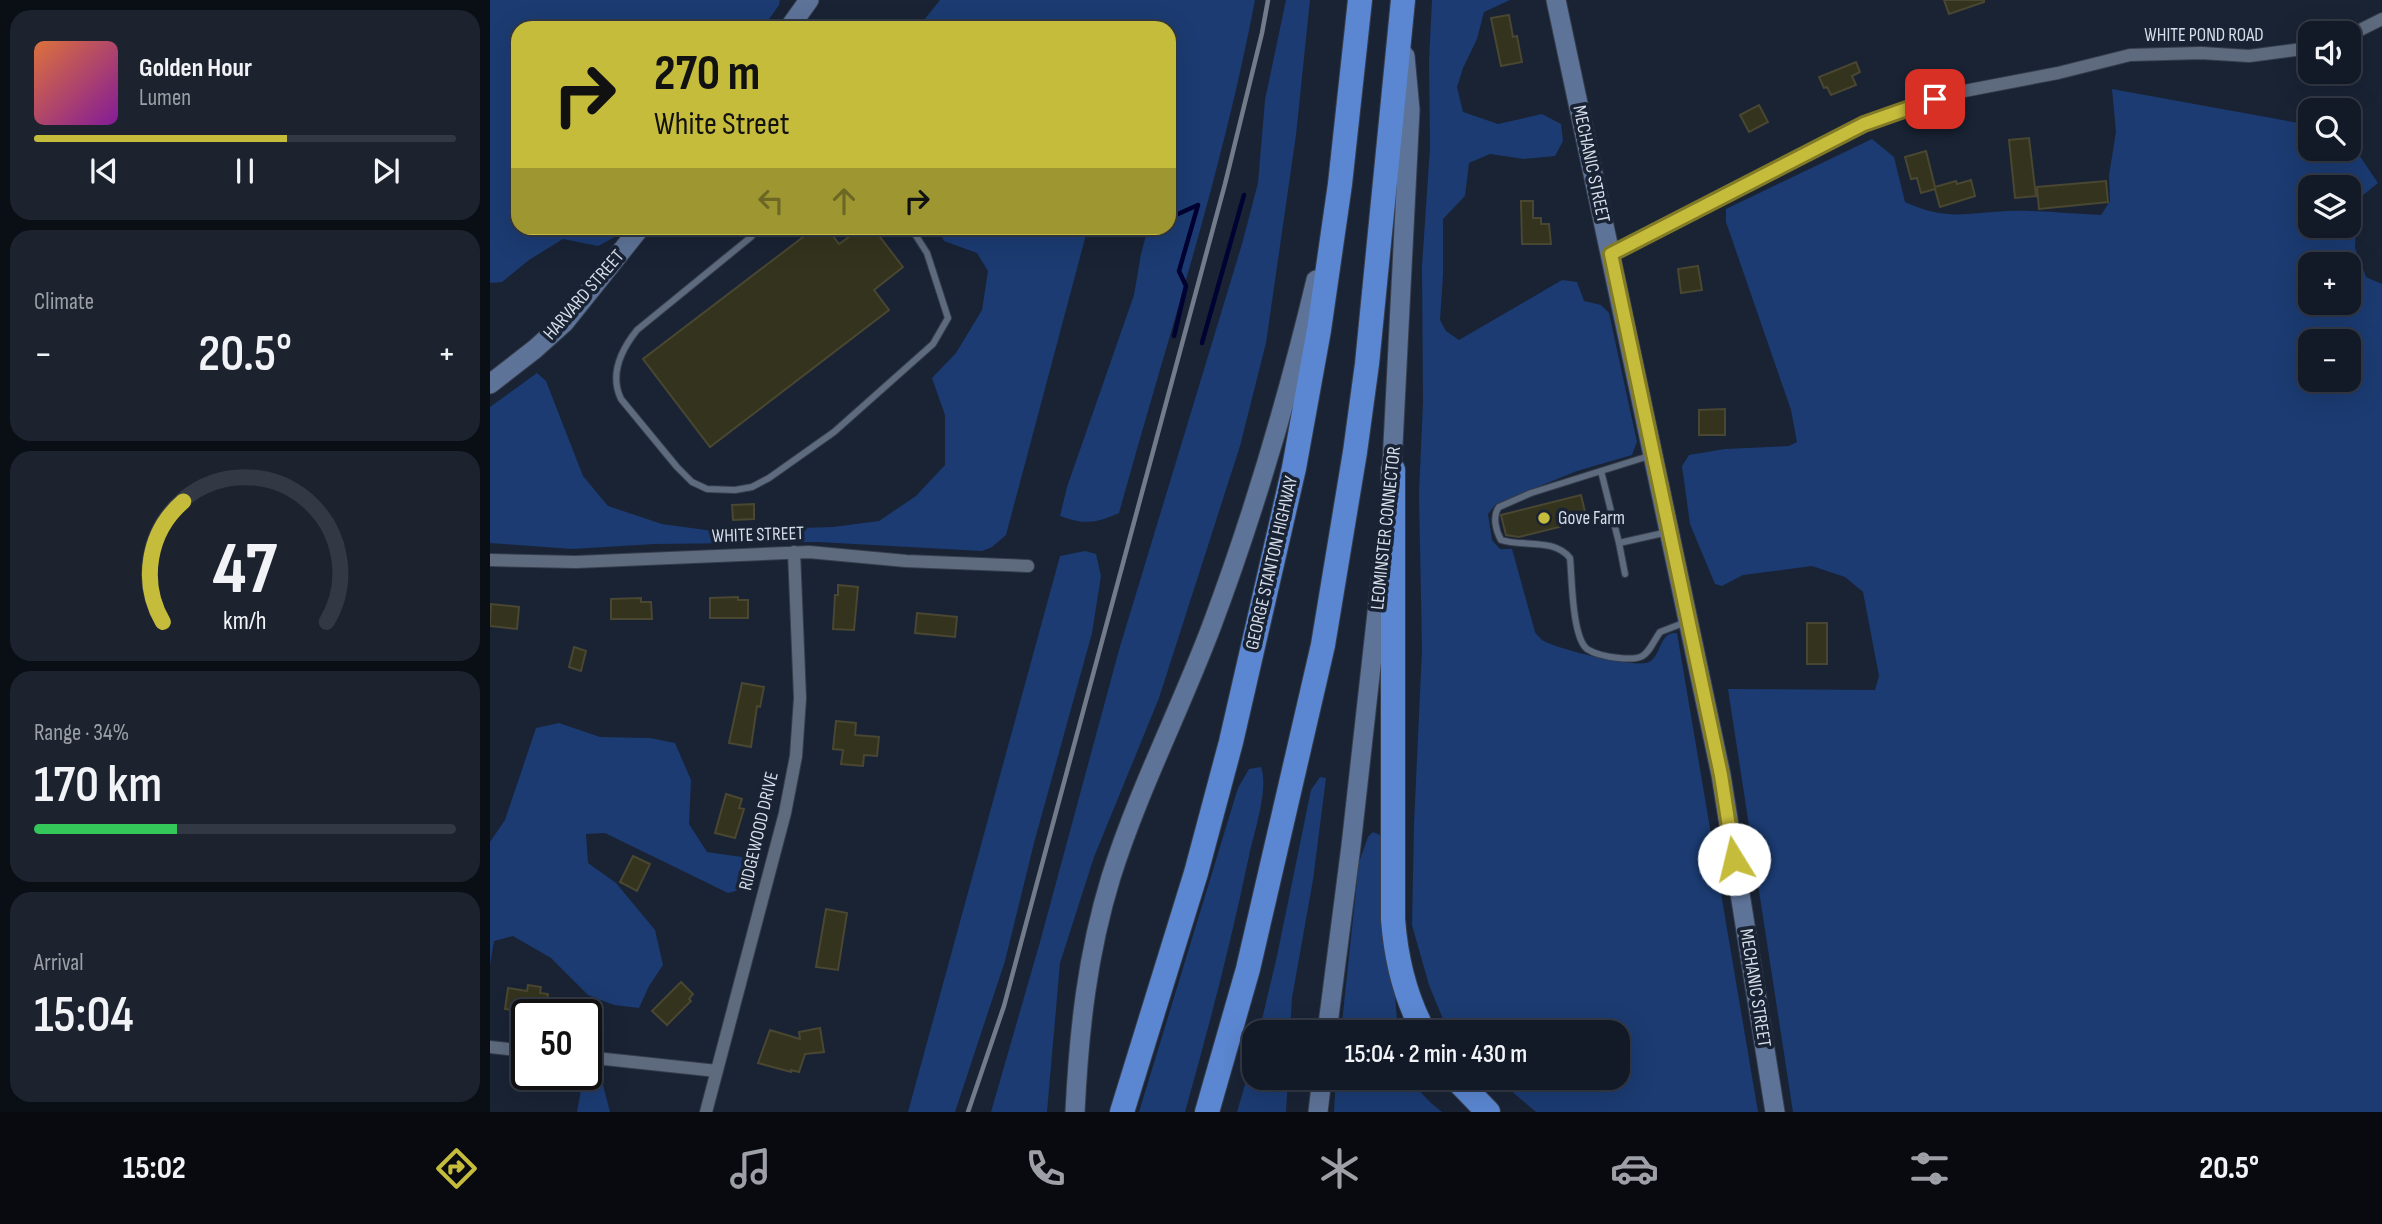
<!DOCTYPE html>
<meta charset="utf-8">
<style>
body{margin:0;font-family:"Sofia Sans Condensed",sans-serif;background:#1c232f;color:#f1f3f6;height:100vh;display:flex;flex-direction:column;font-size:26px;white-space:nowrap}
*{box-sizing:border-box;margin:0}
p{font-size:23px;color:#9da1a7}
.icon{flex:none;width:38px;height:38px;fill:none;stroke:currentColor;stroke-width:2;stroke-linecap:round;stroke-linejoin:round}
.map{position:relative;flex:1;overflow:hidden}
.panel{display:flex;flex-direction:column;gap:10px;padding:10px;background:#0a0e15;width:490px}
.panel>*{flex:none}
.banner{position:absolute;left:21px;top:21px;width:665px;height:214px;border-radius:21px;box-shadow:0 7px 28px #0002,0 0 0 2px #323844;background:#c6bc3c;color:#111;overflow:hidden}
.tools{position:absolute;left:1808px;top:21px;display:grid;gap:14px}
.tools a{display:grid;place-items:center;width:63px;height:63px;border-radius:14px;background:#131a27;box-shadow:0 7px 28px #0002,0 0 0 2px #323844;font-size:35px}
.speed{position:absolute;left:21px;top:999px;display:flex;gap:14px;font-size:35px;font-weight:700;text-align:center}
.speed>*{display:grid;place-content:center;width:91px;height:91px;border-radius:50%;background:#131a27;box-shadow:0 7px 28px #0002,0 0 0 2px #323844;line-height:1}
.speed .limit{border:4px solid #111;border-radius:10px;background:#fff;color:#111}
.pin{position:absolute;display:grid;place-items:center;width:60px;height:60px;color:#fff;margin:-30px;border-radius:14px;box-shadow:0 4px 10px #0006}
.me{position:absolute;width:77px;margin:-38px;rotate:351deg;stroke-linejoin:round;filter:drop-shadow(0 0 5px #0008)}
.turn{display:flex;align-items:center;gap:24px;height:147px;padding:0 28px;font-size:32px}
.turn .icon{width:91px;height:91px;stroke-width:2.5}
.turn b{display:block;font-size:49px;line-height:60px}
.lanes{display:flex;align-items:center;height:66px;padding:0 28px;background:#0003;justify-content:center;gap:35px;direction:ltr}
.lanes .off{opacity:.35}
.big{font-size:52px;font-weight:600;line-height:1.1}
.panel .widget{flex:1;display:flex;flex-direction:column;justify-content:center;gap:10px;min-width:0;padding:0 24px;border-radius:21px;background:#1c232f}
.panel .dial{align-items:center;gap:0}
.dial svg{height:182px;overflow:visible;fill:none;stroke:#323844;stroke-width:7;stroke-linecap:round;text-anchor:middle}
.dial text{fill:#f1f3f6;stroke:none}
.song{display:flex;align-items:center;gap:21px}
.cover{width:84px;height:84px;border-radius:10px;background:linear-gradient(135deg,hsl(20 70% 55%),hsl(290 70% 35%))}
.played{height:7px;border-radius:4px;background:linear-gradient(90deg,#c6bc3c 60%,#323844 60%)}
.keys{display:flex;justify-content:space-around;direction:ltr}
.heat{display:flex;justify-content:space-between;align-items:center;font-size:38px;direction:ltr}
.charge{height:10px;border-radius:5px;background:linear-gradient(90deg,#34c759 34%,#323844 0)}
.trip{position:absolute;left:752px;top:1020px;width:388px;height:70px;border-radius:21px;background:#131a27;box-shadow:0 7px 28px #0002,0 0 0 2px #323844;font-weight:600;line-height:70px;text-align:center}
.dock{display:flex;height:112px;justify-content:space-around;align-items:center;background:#080a10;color:#9da1a7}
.dock .icon{width:49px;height:49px}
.dock .selected{color:#c6bc3c}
.dock b{font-size:32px;color:#f1f3f6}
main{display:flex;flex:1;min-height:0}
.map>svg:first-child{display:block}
.green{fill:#1b3b72;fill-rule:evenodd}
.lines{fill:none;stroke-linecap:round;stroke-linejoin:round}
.stream{stroke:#000231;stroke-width:4.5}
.building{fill:#34331d;stroke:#494731;stroke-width:2}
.lane-casing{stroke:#363e4c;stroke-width:8}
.street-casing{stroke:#363e4c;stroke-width:14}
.secondary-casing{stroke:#363e4c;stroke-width:21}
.highway-casing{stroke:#363e4c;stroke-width:26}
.lane{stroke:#5e6b7f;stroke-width:6}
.street{stroke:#5e6b7f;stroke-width:12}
.secondary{stroke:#5d7398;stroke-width:19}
.highway{stroke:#5b87d2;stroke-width:24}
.rail{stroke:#727b8a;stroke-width:4.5}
.route-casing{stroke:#817a27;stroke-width:18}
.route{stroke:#c6bc3c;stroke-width:12}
.poi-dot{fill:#c6bc3c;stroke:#192334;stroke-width:2.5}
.labels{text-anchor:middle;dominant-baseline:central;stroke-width:7;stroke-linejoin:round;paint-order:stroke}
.street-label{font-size:19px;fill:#d5dde9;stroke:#192334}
.poi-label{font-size:19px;fill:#d5dde9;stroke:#192334;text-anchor:start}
</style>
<main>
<section class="panel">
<div class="widget">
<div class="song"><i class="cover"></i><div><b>Golden Hour</b><p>Lumen</p></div></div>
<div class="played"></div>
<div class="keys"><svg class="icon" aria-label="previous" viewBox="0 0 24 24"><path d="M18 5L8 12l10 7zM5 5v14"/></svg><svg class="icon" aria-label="pause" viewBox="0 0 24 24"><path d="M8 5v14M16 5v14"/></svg><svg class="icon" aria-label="next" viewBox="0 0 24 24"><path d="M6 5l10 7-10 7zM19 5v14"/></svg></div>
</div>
<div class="widget"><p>Climate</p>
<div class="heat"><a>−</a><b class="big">20.5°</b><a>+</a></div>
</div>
<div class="widget dial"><svg viewBox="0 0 100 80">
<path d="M14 69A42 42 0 1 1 86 69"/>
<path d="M14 69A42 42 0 0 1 23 16" stroke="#c6bc3c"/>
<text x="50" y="56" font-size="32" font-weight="700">47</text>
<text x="50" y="72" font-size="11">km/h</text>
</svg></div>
<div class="widget"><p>Range · 34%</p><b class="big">170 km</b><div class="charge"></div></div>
<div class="widget"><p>Arrival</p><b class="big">15:04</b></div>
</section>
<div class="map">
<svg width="1892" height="1112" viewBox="0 0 1892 1112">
<rect width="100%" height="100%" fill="#192334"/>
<!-- green -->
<path class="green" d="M0,0H290L289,5L273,28H28V228H130L123,238L108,246L73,239L39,260L12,282L0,283Z
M450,0H765C732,174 676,343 629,513C607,523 594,525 570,516L577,487L644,295L651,254L658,228H679V28H421L434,20Z
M796,0H820L806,135L776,343L750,446L669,698L604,857L570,963L557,1112H501L550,942L629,650L752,244L768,183L775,100Z
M942,0H1020L994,12L987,39L973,68L967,87L973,112L1008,124L1052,114L1071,124L1073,141L1065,156L1034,159L1000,154L979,163L975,196L953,219V275L950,320L956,331L969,340L1072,280L1087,282L1094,301L1111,305L1119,313L1147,442L1142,455L1087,471L1006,504L998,514L1002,540L1010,549H1022L1045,632C1046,634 1051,639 1052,640C1066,649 1146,669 1159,662C1172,655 1169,631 1187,633L1268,1112H1046L1006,1078H1129V1032H962L955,1024L939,985L922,925L924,824L932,650L929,493L933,402L932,266L940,148L939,60Z
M1622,89L1820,125V149H1858L1859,140L1888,183L1867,200L1865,248L1876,277L1892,284V1112H1303L1238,689L1385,690L1389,676L1373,592L1355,577L1322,566L1253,575L1232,586L1225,584L1200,524L1192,466L1199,455L1235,449L1299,446L1307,442L1301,410L1236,222V209L1382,139L1404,157L1415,202C1456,221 1476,213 1517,211C1548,210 1580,214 1611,215L1620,201L1619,175L1626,132ZM1820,187H1858V226H1820ZM1820,264H1858V303H1820ZM1820,341H1858V380H1820Z
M447,228H647L621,237L597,231L516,535L502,547L492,551L328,542L165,544L82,549L0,543V407L47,373L56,381L93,476L118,506L172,524L223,531L343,527L389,521L426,496L455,465V415L442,378L466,353L492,310L498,271L487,253L454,241Z
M595,551L606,554L611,576L602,633L544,843L515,961L465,1112H418L570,556Z
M69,723L110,737L160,738L185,743L201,780L199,824L217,852L252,857L260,887L238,893L115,833L96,834L98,863L126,883L165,930L173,965L159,986L149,1008L124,1005L98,995L61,958L23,936L4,941L0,965V842L15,820L46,728Z
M771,767C779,788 764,833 759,856C741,942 719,1027 695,1112H649L748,788L759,769Z
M830,777L836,778L823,880L802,998L800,1032H769L787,956L821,790Z
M883,832L892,836L908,1032H851L869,862L878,837Z
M765,1050V1078H798L796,1112H747Z
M111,1077L120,1112H87L93,1079Z
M846,1078H917L941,1103L952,1112H844Z"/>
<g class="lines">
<!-- stream -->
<path class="stream" d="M679,218L708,205L689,271L696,286L684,336
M712,343L754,195"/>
</g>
<!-- building -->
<path class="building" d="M1454,0H1494V2L1459,14Z
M1019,15L1023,37L1027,36L1032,62L1011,66L1001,18Z
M1366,62L1370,72L1362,76L1366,85L1341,95L1337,87L1334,88L1329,77Z
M1269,105L1278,122L1259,132L1250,115Z
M1539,138L1546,196L1525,198L1519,140Z
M1436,151L1445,187L1466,181L1467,184L1481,180L1485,196L1450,207L1445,189L1431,193L1427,178L1421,179L1415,157Z
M1616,181L1618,202L1549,209L1547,187Z
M1031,201H1043V218H1051V224H1059L1061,244H1032Z
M325,228H337L349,244L371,228H383L413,267L384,290L399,310L220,447L153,359Z
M1208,266L1212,290L1191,293L1188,269Z
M1235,409V435H1209V410Z
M1091,495L1097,520L1029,537L1016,535L1011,515Z
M264,504V519L243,520L242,505Z
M348,585L368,587L364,630L343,629L345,595H348Z
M248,597V600H258V618H220V598Z
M151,598V602H161L162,619H121V599Z
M1,604L29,607L27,629L0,626Z
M427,613L467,617L465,637L425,633Z
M1317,623H1337V664H1317Z
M84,647L96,651L91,671L79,667Z
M252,683L274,687L270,707L267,706L261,747L239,743Z
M346,721L366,723L365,735L389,737L387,756L374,755L373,766L351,764L353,750L343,749Z
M236,794L252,799L249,808L254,809L245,838L225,833Z
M143,856L160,864L147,891L130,882Z
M336,909L357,913L348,970L326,967Z
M191,982L203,994L199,999L201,1001L177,1025L162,1011Z
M38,985L51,987L50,993L58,994L56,1011L47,1010L46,1014L15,1009L18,988L37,991Z
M330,1028L334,1052L315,1054L309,1072L301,1070V1072L268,1063L280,1030L310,1039L309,1032Z"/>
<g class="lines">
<!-- lane casing -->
<g class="lane-casing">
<path id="lane" d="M268,228L261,237L147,330C131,350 119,374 131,399L187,467L202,482L217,489L245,490L262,487L279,478L344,432L443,344L458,318L437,253L421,228
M1159,456L1111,471L1129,543L1178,532
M1111,471L1041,493L1009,507C1002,516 1006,531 1011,540C1033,547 1064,538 1080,558C1082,578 1082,637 1097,649C1106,655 1119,657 1129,658C1158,661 1156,653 1170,632L1196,622
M1129,543L1135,574"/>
</g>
<!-- street casing -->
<g class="street-casing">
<path id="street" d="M1858,36L1892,19
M1121,254L1334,143L1374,124L1421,106L1469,92L1568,73L1640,55L1711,53L1759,56L1820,48
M0,560L86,562L319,552L416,561L538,566
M0,1047L37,1051
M96,1057L227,1071
M216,1112L295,813L306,756L310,698L304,552"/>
</g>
<!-- secondary casing -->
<g class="secondary-casing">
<path id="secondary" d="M1066,0L1231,775L1285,1112
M299,28L319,0
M0,384L45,349L74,323L150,228
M901,484L920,110L915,56
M837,1032L861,846L893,559
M585,1112C589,1031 597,955 621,877C648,791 690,710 722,625C764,513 798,397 826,280
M828,1112L832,1078"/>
</g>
<!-- highway casing -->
<g class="highway-casing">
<path id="highway" d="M903,470V919C906,959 915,997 934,1032
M965,1078L998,1112
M632,1112L706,873L741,742L804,468L829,330L850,184L870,0
M717,1112L758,969L833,645L865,452L877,364L913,0"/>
</g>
<!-- lane -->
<use href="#lane" class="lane"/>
<!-- street -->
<use href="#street" class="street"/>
<!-- secondary -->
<use href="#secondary" class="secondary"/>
<!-- highway -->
<use href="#highway" class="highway"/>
<!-- rail -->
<path class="rail" d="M478,1112L514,1006L558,842L735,184L772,33L778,0"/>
</g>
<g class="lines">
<!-- route casing -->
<g class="route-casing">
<path id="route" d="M1244,859L1231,775L1121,254L1374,124L1445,99"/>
</g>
<!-- route -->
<use href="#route" class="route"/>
</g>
<!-- markers -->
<circle class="poi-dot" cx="1054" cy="518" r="7"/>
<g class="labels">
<!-- street labels -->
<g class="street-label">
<text x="1714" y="35">WHITE POND ROAD</text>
<text transform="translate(1101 164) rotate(78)">MECHANIC STREET</text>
<text transform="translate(94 295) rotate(-49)">HARVARD STREET</text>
<text transform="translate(896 528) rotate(-84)">LEOMINSTER CONNECTOR</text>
<text transform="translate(268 535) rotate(-2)">WHITE STREET</text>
<text transform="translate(782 563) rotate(-77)">GEORGE STANTON HIGHWAY</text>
<text transform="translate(269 831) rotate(-77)">RIDGEWOOD DRIVE</text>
<text transform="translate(1265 988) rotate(81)">MECHANIC STREET</text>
</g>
<!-- poi labels -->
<g class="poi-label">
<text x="1068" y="518">Gove Farm</text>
</g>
</g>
</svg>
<div class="tools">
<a><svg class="icon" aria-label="sound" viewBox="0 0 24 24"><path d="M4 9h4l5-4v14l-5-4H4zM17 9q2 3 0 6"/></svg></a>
<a><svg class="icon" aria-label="search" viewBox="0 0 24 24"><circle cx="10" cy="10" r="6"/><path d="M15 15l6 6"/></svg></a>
<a><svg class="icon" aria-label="layers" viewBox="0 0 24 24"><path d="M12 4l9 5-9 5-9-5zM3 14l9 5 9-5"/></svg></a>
<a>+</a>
<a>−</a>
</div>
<div class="speed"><div class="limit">50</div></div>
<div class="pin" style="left:1445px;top:99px;background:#d93025"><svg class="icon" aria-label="arrive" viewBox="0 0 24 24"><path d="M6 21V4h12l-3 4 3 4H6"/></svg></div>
<svg class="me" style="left:1244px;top:859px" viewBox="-20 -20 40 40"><circle r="19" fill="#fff"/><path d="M0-13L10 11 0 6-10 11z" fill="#c6bc3c"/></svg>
<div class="trip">15:04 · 2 min · 430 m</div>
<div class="banner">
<div class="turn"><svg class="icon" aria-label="right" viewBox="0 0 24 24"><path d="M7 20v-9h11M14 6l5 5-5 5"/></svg><div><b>270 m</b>White Street</div></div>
<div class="lanes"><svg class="icon off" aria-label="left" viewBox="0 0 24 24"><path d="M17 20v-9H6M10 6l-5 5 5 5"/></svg><svg class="icon off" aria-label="ahead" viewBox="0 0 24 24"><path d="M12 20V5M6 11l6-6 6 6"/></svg><svg class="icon" aria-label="right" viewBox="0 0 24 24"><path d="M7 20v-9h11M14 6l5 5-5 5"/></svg></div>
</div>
</div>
</main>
<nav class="dock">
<b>15:02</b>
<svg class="icon selected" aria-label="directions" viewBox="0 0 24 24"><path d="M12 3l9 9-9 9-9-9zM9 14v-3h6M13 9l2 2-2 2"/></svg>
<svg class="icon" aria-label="music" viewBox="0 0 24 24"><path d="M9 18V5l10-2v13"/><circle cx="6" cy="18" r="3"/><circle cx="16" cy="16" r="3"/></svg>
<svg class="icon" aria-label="phone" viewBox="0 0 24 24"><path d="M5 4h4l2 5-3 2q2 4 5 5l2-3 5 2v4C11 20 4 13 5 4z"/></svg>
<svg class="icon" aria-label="climate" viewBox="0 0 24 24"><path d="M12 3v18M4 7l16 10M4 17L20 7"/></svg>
<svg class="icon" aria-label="car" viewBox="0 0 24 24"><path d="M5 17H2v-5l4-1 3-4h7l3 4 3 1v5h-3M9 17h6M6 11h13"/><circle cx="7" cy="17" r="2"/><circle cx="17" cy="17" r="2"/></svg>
<svg class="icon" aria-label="filters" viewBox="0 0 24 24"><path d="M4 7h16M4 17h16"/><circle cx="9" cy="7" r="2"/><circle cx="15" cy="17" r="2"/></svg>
<b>20.5°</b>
</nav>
